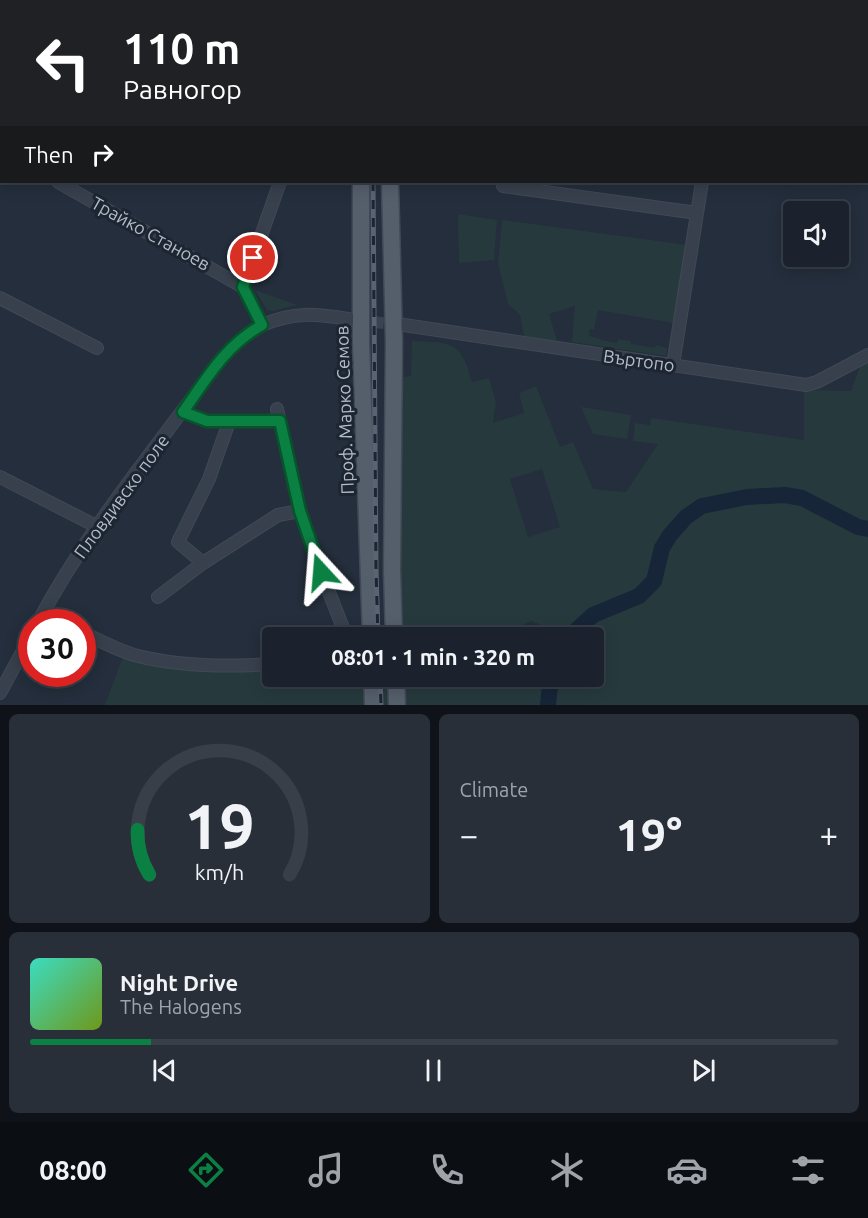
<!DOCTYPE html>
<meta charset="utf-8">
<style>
body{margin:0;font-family:Ubuntu,sans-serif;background:#282f39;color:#f1f3f6;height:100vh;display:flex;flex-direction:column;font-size:22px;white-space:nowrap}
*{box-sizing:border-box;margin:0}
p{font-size:20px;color:#a0a4aa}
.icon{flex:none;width:33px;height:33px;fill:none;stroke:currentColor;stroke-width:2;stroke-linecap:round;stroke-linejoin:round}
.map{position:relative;height:705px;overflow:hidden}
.details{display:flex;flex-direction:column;gap:9px;padding:9px;background:#0f1319;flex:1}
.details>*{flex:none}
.hud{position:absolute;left:0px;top:0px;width:868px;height:183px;box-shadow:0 3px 15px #0003,0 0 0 2px #393f49;background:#202124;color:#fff;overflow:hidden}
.buttons{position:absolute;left:783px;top:201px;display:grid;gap:12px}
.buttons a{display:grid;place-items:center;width:66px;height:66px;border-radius:6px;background:#1b222d;box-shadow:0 3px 15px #0003,0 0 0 2px #393f49;font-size:30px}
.speed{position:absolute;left:18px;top:609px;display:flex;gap:12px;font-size:30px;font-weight:700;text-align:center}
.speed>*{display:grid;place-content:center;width:78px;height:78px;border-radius:50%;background:#1b222d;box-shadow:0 3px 15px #0003,0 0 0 2px #393f49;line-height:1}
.speed .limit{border:9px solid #d22;background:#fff;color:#111}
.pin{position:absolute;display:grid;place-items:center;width:51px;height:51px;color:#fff;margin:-26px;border:3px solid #fff;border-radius:50%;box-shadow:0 2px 6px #0007}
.me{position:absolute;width:66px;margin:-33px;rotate:341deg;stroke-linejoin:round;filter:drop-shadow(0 0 4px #0008)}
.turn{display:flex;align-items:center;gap:21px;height:126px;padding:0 24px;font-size:27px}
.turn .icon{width:78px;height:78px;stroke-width:2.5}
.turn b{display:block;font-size:42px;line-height:51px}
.then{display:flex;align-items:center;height:57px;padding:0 24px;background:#0003;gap:12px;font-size:22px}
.big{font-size:45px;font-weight:700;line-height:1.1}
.details .tile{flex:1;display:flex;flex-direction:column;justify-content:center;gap:9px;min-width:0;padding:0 21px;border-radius:9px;background:#282f39}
.details .dial{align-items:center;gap:0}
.dial svg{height:156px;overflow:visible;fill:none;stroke:#393f49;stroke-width:7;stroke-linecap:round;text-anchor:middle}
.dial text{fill:#f1f3f6;stroke:none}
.song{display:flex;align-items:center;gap:18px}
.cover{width:72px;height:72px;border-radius:9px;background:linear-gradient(135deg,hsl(170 70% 55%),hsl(80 70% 35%))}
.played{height:6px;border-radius:3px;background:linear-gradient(90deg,#0b8043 15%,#393f49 15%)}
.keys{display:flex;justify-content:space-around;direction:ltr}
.heat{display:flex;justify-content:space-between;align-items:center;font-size:33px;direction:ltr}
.details .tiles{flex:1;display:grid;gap:9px;grid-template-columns:1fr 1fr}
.tile:last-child{grid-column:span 2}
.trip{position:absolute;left:262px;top:627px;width:342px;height:60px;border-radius:6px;background:#1b222d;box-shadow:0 3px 15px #0003,0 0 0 2px #393f49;font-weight:700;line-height:60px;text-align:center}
.dock{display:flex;height:96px;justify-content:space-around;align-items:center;background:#0b0e12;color:#a0a4aa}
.dock .icon{width:42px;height:42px}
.dock .active{color:#0b8043}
.dock b{font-size:27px;color:#f1f3f6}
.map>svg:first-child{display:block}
.medical{fill:#312f3d}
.green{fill:#263a3d;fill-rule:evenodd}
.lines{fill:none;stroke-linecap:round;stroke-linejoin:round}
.river{stroke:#172539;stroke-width:16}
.minor-tunnel{stroke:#394351;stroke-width:12;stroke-dasharray:12 6;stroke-linecap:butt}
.minor-casing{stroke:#404955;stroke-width:14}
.major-casing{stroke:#404955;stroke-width:19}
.minor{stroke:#37404c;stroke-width:12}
.major{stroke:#555f6c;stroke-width:16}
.rail-casing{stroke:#596473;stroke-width:5}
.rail{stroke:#1c2531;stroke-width:3;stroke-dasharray:9;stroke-linecap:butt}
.route-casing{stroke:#07532c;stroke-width:15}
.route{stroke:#0b8043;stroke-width:10}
.labels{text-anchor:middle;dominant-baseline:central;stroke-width:6;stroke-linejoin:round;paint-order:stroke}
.street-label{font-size:18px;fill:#b3bbc7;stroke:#1c2531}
</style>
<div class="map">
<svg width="868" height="705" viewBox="0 0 868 705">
<rect width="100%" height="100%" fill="#242e3c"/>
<!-- medical -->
<path class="medical" d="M203,0H337L206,2Z"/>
<!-- green -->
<path class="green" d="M731,0H839L849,1L731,2Z
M458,214L497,220L494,260L459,263Z
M502,220L687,245L673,323L598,310L594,329H590L589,336L601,339V340L617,343L618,339L631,341V344L655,348L656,345L667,348L666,356L572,342L575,306L549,314L557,341L524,336L520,315L508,304L498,264Z
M255,290L297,305L272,311L267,310Z
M412,341C452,343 461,340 472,382L489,378L496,402L493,423L524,413L519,393L536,386L560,447L573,442L593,489L626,492L658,444L633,441L635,423L650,425L651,418L804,440V390L851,391L862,361L868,358V705H105L123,656L273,668V676H594V638L550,637L552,629L531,621L497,637H403L400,524L403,377L411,376ZM542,469L560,527L528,537L510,479Z
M581,407L631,415L627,439L593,434Z"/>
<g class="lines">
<!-- river -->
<path class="river" d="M568,638L593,615L639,596L654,581L662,548L670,535L686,517L702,506L747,497L785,495L802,498L858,527L868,529
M548,705L551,676"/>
<!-- minor-tunnel -->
<path class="minor-tunnel" d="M354,320L402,325"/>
<!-- minor casing -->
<g class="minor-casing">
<path id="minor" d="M512,0L513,2
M731,2V0
M0,143L2,144
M0,174L2,172
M58,182L243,287
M504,182L503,186L697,213
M0,298L97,348
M262,325C295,311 315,314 349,319
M404,325L806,385L817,382L868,355
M673,365L702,182
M277,409L300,511L321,572L347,638
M183,412L207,421H280
M0,477L96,526
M203,563L178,542L209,479L229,422
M158,597L203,563L278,515L300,511
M44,612L64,622
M38,622C88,528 155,450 217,364C231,348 243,336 262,325L243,287L280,182
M82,632C100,641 119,651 138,656C182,667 229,667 273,664
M0,693L32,634"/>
</g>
<!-- major casing -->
<g class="major-casing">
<path id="major" d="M382,2V0
M408,2V0
M361,182V342L371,638
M390,182L394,342L392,570L394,638
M372,676L373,705
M396,676L397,705"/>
</g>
<!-- minor -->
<use href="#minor" class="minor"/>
<!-- major -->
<use href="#major" class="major"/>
<!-- rail casing -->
<g class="rail-casing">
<path id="rail" d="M397,2L398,0
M373,182L376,570L378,638
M380,676L381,705"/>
</g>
<!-- rail -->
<use href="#rail" class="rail"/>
</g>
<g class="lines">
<!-- route casing -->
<g class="route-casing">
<path id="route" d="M253,258L243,287L262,325C225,346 207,378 183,412L207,421H280L300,511L321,572"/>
</g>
<!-- route -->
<use href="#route" class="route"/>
</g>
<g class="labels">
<!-- street labels -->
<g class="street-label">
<text transform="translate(151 233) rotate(29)">Трайко Станоев</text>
<text transform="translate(639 360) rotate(8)">Въртопо</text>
<text transform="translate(344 410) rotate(-92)">Проф. Марко Семов</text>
<text transform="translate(121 496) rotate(-54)">Пловдивско поле</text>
</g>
</g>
</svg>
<div class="buttons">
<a><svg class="icon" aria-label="sound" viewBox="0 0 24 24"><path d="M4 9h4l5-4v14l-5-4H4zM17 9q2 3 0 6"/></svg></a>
</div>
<div class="speed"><div class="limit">30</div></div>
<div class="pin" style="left:253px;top:258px;background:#d93025"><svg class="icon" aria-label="arrive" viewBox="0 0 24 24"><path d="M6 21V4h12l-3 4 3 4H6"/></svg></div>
<svg class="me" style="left:321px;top:572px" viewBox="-20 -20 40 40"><path d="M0-17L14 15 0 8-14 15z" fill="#0b8043" stroke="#fff" stroke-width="4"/></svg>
<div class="trip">08:01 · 1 min · 320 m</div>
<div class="hud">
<div class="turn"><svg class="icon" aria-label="left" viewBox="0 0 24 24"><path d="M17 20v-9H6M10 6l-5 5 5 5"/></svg><div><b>110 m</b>Равногор</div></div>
<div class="then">Then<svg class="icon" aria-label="right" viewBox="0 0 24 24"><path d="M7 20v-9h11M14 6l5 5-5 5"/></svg></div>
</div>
</div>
<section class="details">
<div class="tiles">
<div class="tile dial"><svg viewBox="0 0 100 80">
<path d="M14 69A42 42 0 1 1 86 69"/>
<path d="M14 69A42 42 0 0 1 8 46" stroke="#0b8043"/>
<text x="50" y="56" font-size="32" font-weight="700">19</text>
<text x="50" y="72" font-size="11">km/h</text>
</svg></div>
<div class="tile"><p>Climate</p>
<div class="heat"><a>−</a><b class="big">19°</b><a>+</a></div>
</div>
<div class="tile">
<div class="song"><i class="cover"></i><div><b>Night Drive</b><p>The Halogens</p></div></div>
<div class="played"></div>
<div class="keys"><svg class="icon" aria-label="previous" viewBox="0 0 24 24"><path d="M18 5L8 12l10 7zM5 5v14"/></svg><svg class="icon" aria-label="pause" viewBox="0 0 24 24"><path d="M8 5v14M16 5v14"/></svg><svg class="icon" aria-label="next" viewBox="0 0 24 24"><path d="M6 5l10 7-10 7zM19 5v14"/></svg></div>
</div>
</div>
</section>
<nav class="dock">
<b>08:00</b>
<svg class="icon active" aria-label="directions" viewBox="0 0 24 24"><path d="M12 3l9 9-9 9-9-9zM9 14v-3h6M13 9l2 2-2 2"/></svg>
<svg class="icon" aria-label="music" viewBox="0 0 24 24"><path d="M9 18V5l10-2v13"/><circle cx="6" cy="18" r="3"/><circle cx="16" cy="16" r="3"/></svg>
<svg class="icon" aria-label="phone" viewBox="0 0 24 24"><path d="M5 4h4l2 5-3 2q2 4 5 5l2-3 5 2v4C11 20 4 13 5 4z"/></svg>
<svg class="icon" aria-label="climate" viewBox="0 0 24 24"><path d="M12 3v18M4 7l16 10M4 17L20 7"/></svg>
<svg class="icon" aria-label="car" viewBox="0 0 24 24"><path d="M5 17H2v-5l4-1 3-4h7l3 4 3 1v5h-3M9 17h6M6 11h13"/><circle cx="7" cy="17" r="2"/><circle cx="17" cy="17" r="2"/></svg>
<svg class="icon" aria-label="filters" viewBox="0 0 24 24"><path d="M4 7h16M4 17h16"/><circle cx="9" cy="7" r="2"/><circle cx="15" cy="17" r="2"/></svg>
</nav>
